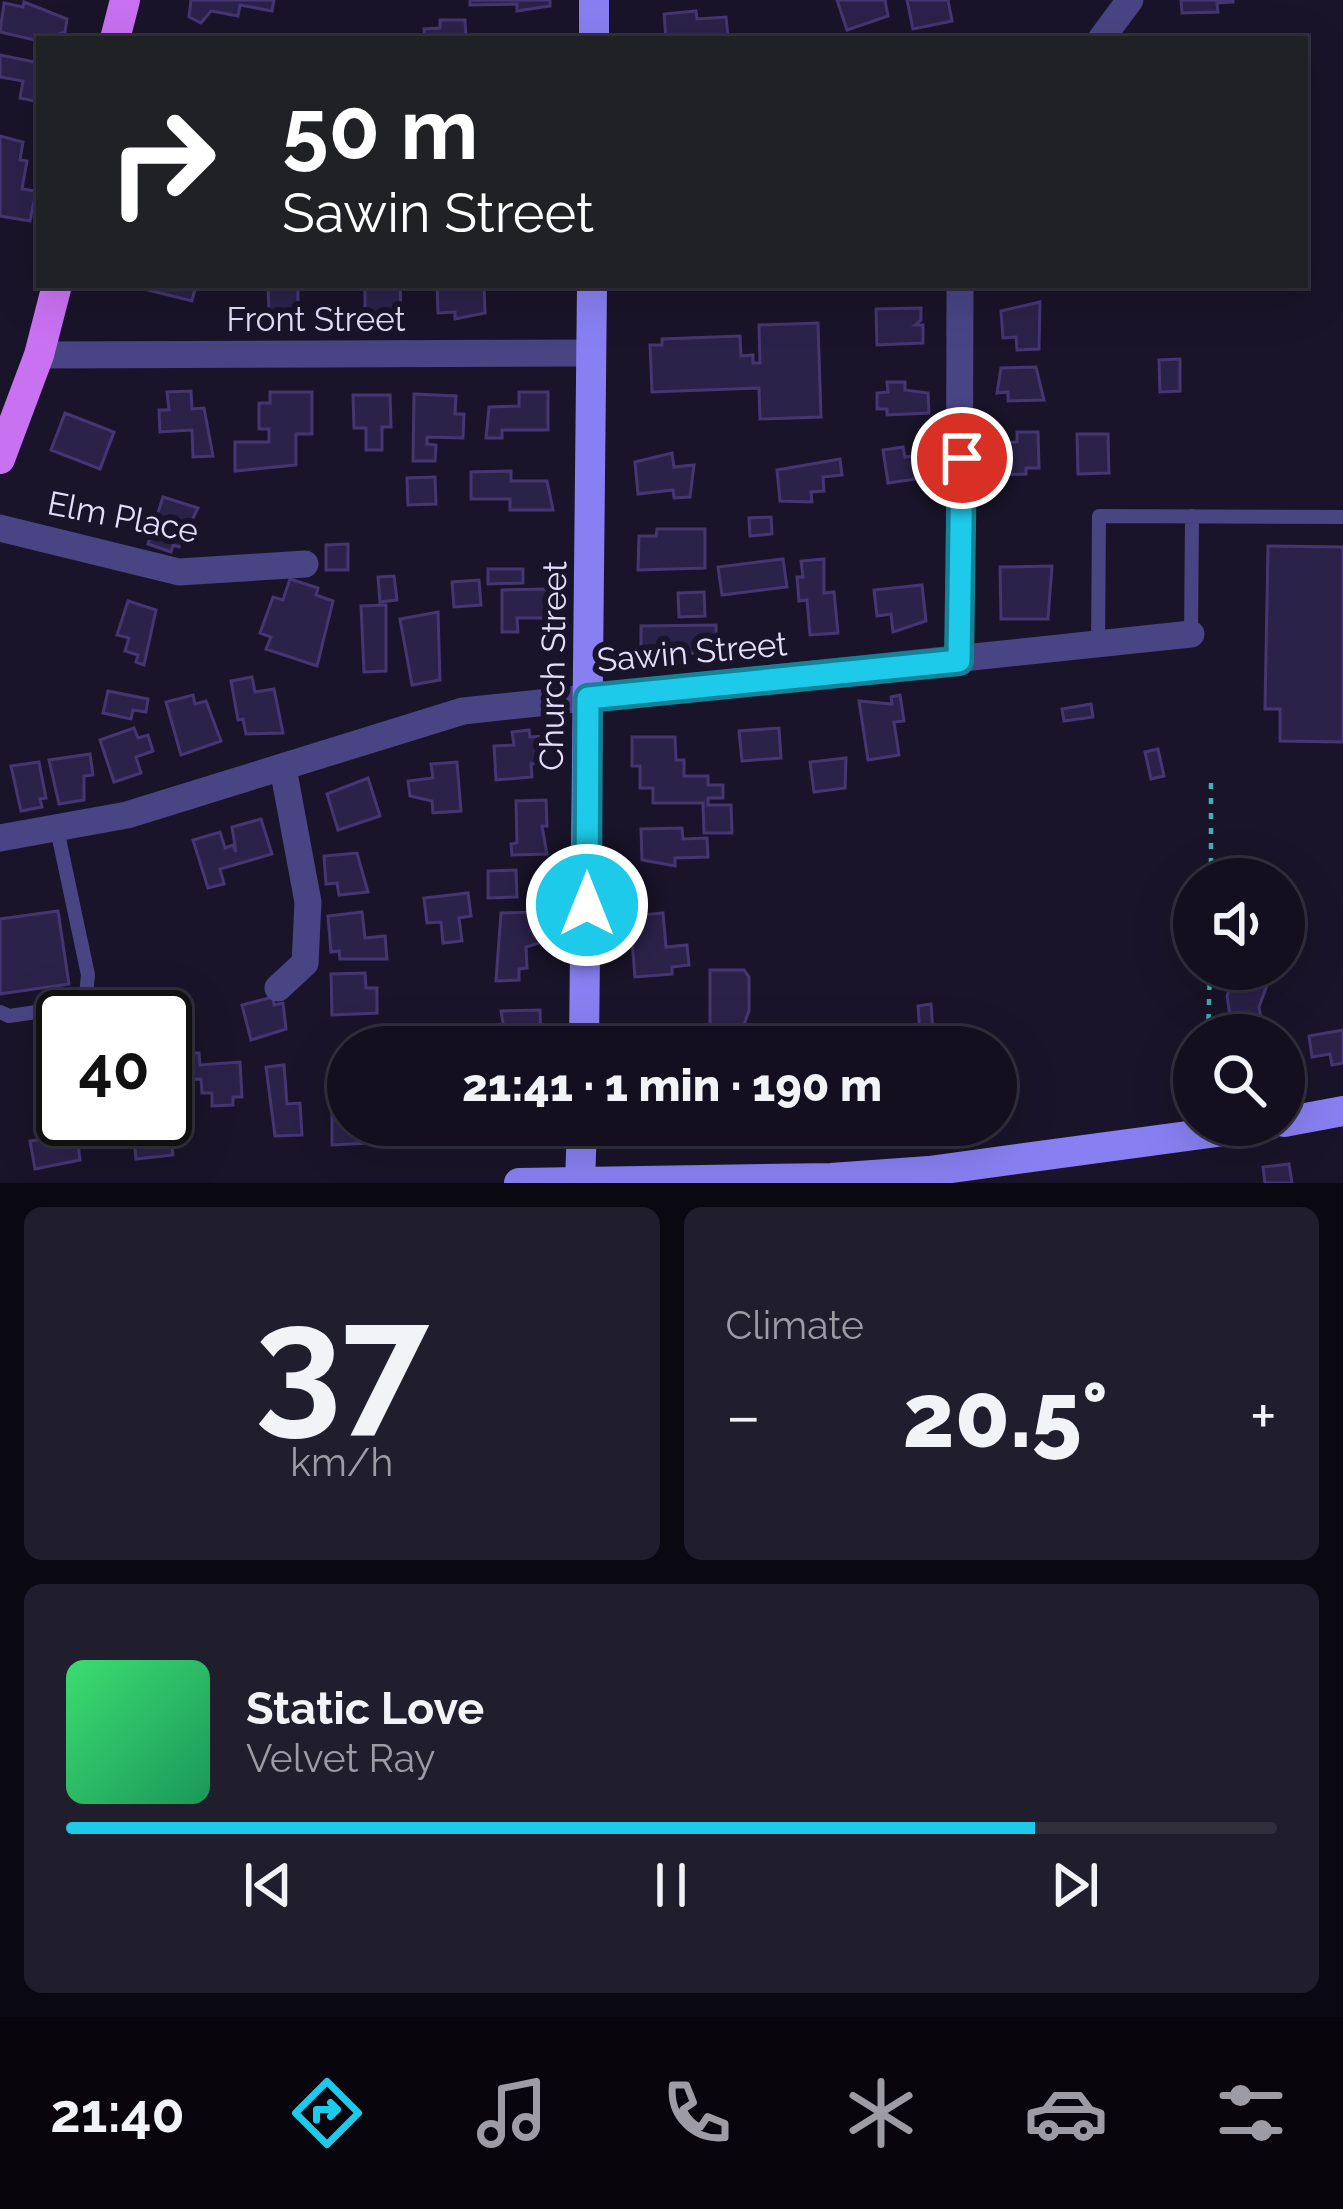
<!DOCTYPE html>
<meta charset="utf-8">
<style>
body{margin:0;font-family:Raleway,sans-serif;background:#201d2c;color:#f1f3f6;height:100vh;display:flex;flex-direction:column;font-size:45px;white-space:nowrap}
*{box-sizing:border-box;margin:0}
p{font-size:39px;color:#9d9ca4}
.icon{flex:none;width:66px;height:66px;fill:none;stroke:currentColor;stroke-width:2;stroke-linecap:round;stroke-linejoin:round}
.map{position:relative;height:1183px;overflow:hidden}
.sheet{display:flex;flex-direction:column;gap:24px;padding:24px;background:#0a0811;flex:1}
.sheet>*{flex:none}
.top-card{position:absolute;left:36px;top:36px;width:1272px;height:252px;border-radius:0px;box-shadow:0 12px 48px #0002,0 0 0 3px #322f3d;background:#202124;color:#fff;overflow:hidden}
.buttons{position:absolute;left:1173px;top:858px;display:grid;gap:24px}
.buttons a{display:grid;place-items:center;width:132px;height:132px;border-radius:50%;background:#130f1f;box-shadow:0 12px 48px #0002,0 0 0 3px #322f3d;font-size:60px}
.speed{position:absolute;left:36px;top:990px;display:flex;gap:24px;font-size:60px;font-weight:700;text-align:center}
.speed>*{display:grid;place-content:center;width:156px;height:156px;border-radius:50%;background:#130f1f;box-shadow:0 12px 48px #0002,0 0 0 3px #322f3d;line-height:1}
.speed .limit{border:6px solid #111;border-radius:18px;background:#fff;color:#111}
.pin{position:absolute;display:grid;place-items:center;width:102px;height:102px;color:#fff;margin:-51px;border:6px solid #fff;border-radius:50%;box-shadow:0 3px 12px #0007}
.me{position:absolute;width:132px;margin:-66px;rotate:0deg;stroke-linejoin:round;filter:drop-shadow(0 0 9px #0008)}
.turn{display:flex;align-items:center;gap:42px;height:252px;padding:0 48px;font-size:54px}
.turn .icon{width:156px;height:156px;stroke-width:2.5}
.turn b{display:block;font-size:84px;line-height:102px}
.big{font-size:90px;font-weight:800;line-height:1.1}
.sheet .widget{flex:1;display:flex;flex-direction:column;justify-content:center;gap:18px;min-width:0;padding:0 42px;border-radius:18px;background:#201d2c}
.sheet .dial{align-items:center;gap:0}
.dial b{font-size:156px;line-height:1}
.song{display:flex;align-items:center;gap:36px}
.cover{width:144px;height:144px;border-radius:18px;background:linear-gradient(135deg,hsl(140 70% 55%),hsl(150 70% 35%))}
.played{height:12px;border-radius:6px;background:linear-gradient(90deg,#1ecae9 80%,#322f3d 80%)}
.keys{display:flex;justify-content:space-around;direction:ltr}
.heat{display:flex;justify-content:space-between;align-items:center;font-size:66px;direction:ltr}
.sheet .tiles{flex:1;display:grid;gap:24px;grid-template-columns:1fr 1fr}
.widget:last-child{grid-column:span 2}
.trip{position:absolute;left:327px;top:1026px;width:690px;height:120px;border-radius:60px;background:#130f1f;box-shadow:0 12px 48px #0002,0 0 0 3px #322f3d;font-weight:800;line-height:120px;text-align:center}
.dock{display:flex;height:192px;justify-content:space-around;align-items:center;background:#08060c;color:#9d9ca4}
.dock .icon{width:84px;height:84px}
.dock .on{color:#1ecae9}
.dock b{font-size:54px;color:#f1f3f6}
.map>svg:first-child{display:block}
.building{fill:#2b2249;stroke:#453672;stroke-width:3}
.lines{fill:none;stroke-linecap:round;stroke-linejoin:round}
.path{stroke:#3db2b1;stroke-width:4.5;stroke-dasharray:6 9;stroke-linecap:butt}
.lane{stroke:#494484;stroke-width:14}
.street{stroke:#494484;stroke-width:27}
.secondary{stroke:#8880f2;stroke-width:30}
.primary{stroke:#c871f1;stroke-width:30}
.route-casing{stroke:#148397;stroke-width:30}
.route{stroke:#1ecae9;stroke-width:21}
.labels{text-anchor:middle;dominant-baseline:central;stroke-width:12;stroke-linejoin:round;paint-order:stroke}
.street-label{font-size:33px;fill:#e4dffc;stroke:#191429}
</style>
<div class="map">
<svg width="1343" height="1183" viewBox="0 0 1343 1183">
<rect width="100%" height="100%" fill="#191429"/>
<!-- building -->
<path class="building" d="M191,0H274L272,11L240,5L238,16L211,11L201,23L189,17Z
M470,0H550V6L517,11V4L470,5Z
M837,0H885L888,16L847,30Z
M907,0H948L952,21L913,29Z
M1181,0H1233V2L1217,3L1218,12L1182,13Z
M24,2L67,19L65,32L39,41L0,32L4,3L23,7Z
M696,11L697,19L726,17L728,36L666,39L664,14Z
M440,20H465L466,39H425L424,29L440,28Z
M0,55L39,63V102L20,98L23,81L0,77Z
M0,136L23,142L20,160L27,161L22,189L36,191L30,221L0,216Z
M128,285H196L192,301Z
M268,285H298V312H269Z
M374,285H400L401,311L365,312V290Z
M437,285H484L485,313L455,319V312L438,313Z
M1040,302L1039,349L1017,350L1016,337L1003,338L1001,311Z
M921,308V320L915,325H923V343L877,345L876,309Z
M818,323L821,417L760,419L759,388L652,392L650,345H662V339L740,336L741,356L753,355V363H760L759,325Z
M1180,359V391L1160,392L1159,360Z
M1036,367L1044,400L1008,401V392L997,393L1001,368Z
M887,382H905V390L928,393L929,413L887,415V409H877V393L888,392Z
M191,391L192,409L204,408L213,456L193,457L192,430L160,432L159,410H169L167,392Z
M270,392H312V434H296V465L235,471V442H269V429H259V403H270Z
M519,392H548V430H502V438H486L489,407L519,406Z
M414,394L456,396L455,414H464L463,438L427,437V444L436,445L435,461H413Z
M353,395H390L391,427H382V450H366V428H354Z
M65,413L114,432L100,469L51,450Z
M1017,432H1038L1039,468H1026V474L995,475V443L1017,442Z
M1077,434H1108L1109,473L1078,474Z
M903,447L905,457L920,455L923,478L888,483L883,450Z
M672,453L674,467L694,465L690,497L674,498L673,490L638,494L635,462Z
M840,459L842,475L823,477L824,491L811,492L812,502L780,501L777,470Z
M511,471V481H547L553,510H510V499H471V472Z
M435,477L436,504L408,505L407,478Z
M163,497L198,508L179,547L173,545L171,552L148,544Z
M771,517L772,534L750,536L749,518Z
M657,529H705V568L638,570L639,536H656Z
M348,544V570H326V545Z
M1268,546L1343,547V742L1280,741V709H1265Z
M783,559L787,587L722,595L718,567Z
M824,559V593L834,592L838,633L810,635L807,600L799,601L797,577H803L801,561Z
M1052,566L1048,619H1001L1000,567Z
M488,569H523V583L488,584Z
M394,576L397,600L380,602L378,577Z
M290,579L318,588L316,595L333,601L317,666L266,649L271,637L260,633L273,597L283,600Z
M479,580L481,605L454,607L452,582Z
M922,585L926,621L893,632L891,614L877,616L874,590Z
M546,589L552,593V618H517L518,632H502V590Z
M704,592L705,616L679,617L678,593Z
M128,601L156,610L144,665L136,662L138,655L125,651L129,638L117,635Z
M386,605V671L364,672L361,606Z
M438,612L440,680L412,685L400,619Z
M716,625V645H706V653L641,654V626Z
M252,677L255,692L274,689L283,733L246,734L243,719L238,720L231,681Z
M108,691L148,699L146,712L133,710L131,719L103,713Z
M193,695L195,704L206,701L221,741L181,755L166,702Z
M900,695L904,721L894,722L899,755L868,760L859,701L892,704L891,697Z
M1091,704L1093,717L1064,721L1062,709Z
M134,728L138,738L148,735L153,751L136,757L141,773L114,782L100,740Z
M779,728L781,758L742,761L739,731Z
M529,730L530,737L544,736L546,763L531,764L532,777L496,780L494,746L514,745L512,732Z
M632,737H675L676,760H684V776H708V785H723V798H708V805H731L732,833H704L703,803H653V788H640V766H632Z
M1158,749L1164,776L1151,779L1145,752Z
M90,754L93,775L84,776V800L59,804L49,760Z
M846,758L845,788L814,792L810,762Z
M39,762L46,798L40,799L42,807L21,811L11,766Z
M457,762L461,811L433,813L432,801L410,796L408,781L433,778L431,764Z
M368,778L380,816L338,830L327,794Z
M546,800L547,826H542L547,854L512,855L511,844L517,843L516,801Z
M261,819L272,854L220,869L224,884L208,888L193,840L220,832L225,848L233,845L236,852L232,827Z
M682,828L683,839L707,838L708,857L675,858V866L642,860L641,829Z
M357,853L368,892L339,895L337,883L326,884L324,856Z
M516,870L517,897L488,898V871Z
M468,893L471,916L459,918L462,941L443,943L441,922L427,923L424,898Z
M58,911L69,984L0,994V919Z
M362,912L365,938L385,936L387,959H340L339,951L331,952L328,916Z
M540,912L545,941L526,947L527,968L519,969V980L496,981L501,913Z
M663,913L666,947L687,945L689,965L672,967V974L635,977L631,929L642,928L641,915Z
M1237,969L1269,980L1259,1007L1264,1035H1233L1227,996Z
M710,970H744L749,977V1011L742,1030H710Z
M365,973L366,988H377V1013L332,1015L331,974Z
M273,997L274,1005L283,1003L286,1029L251,1040L242,1005Z
M931,1004L933,1034H920L918,1006Z
M540,1010L541,1047H507L501,1011Z
M1343,1030V1063L1332,1065L1330,1054L1312,1057L1309,1036Z
M181,1053H199L200,1065L240,1062L242,1097H233V1105L212,1106V1093H202L201,1079L183,1080Z
M284,1065L287,1104L300,1103L302,1135L275,1136L266,1067Z
M332,1081H348V1125H369L370,1143L332,1145Z
M168,1116L173,1155L136,1159L132,1119Z
M75,1119L80,1160L35,1169L30,1141L55,1137L52,1120Z
M779,1125H820L819,1142L778,1141Z
M1289,1164L1292,1183H1265L1263,1167Z"/>
<g class="lines">
<!-- path -->
<path class="path" d="M1211,879V781
M1208,1035L1210,969"/>
<!-- lane -->
<path class="lane" d="M1191,634L1192,516
M1098,644L1099,516L1343,517
M0,1012L9,1016L85,1005L88,975L57,829"/>
<!-- street -->
<path class="street" d="M1101,39L1130,0
M39,355L592,353
M0,528L179,572L305,564
M959,661L960,285
M0,838L127,815L463,711L1191,634
M278,988L305,963L308,902L283,768"/>
<!-- secondary -->
<path class="secondary" d="M594,39V0
M584,1047L592,285
M1284,1122L1343,1111
M519,1183L831,1178L929,1171L1269,1125
M580,1183L582,1125"/>
<!-- primary -->
<path class="primary" d="M115,39L125,0
M0,459L39,355L57,285"/>
</g>
<g class="lines">
<!-- route casing -->
<g class="route-casing">
<path id="route" d="M587,905L588,698L959,661L962,458"/>
</g>
<!-- route -->
<use href="#route" class="route"/>
</g>
<g class="labels">
<!-- street labels -->
<g class="street-label">
<text x="316" y="319">Front Street</text>
<text transform="translate(123 517) rotate(11)">Elm Place</text>
<text transform="translate(692 652) rotate(-5)">Sawin Street</text>
<text transform="translate(553 666) rotate(-89)">Church Street</text>
</g>
</g>
</svg>
<div class="buttons">
<a><svg class="icon" aria-label="sound" viewBox="0 0 24 24"><path d="M4 9h4l5-4v14l-5-4H4zM17 9q2 3 0 6"/></svg></a>
<a><svg class="icon" aria-label="search" viewBox="0 0 24 24"><circle cx="10" cy="10" r="6"/><path d="M15 15l6 6"/></svg></a>
</div>
<div class="speed"><div class="limit">40</div></div>
<div class="pin" style="left:962px;top:458px;background:#d93025"><svg class="icon" aria-label="arrive" viewBox="0 0 24 24"><path d="M6 21V4h12l-3 4 3 4H6"/></svg></div>
<svg class="me" style="left:587px;top:905px" viewBox="-20 -20 40 40"><circle r="17" fill="#1ecae9" stroke="#fff" stroke-width="3"/><path d="M0-11L8 9 0 5-8 9z" fill="#fff"/></svg>
<div class="trip">21:41 · 1 min · 190 m</div>
<div class="top-card">
<div class="turn"><svg class="icon" aria-label="right" viewBox="0 0 24 24"><path d="M7 20v-9h11M14 6l5 5-5 5"/></svg><div><b>50 m</b>Sawin Street</div></div>
</div>
</div>
<section class="sheet">
<div class="tiles">
<div class="widget dial"><b>37</b><p>km/h</p></div>
<div class="widget"><p>Climate</p>
<div class="heat"><a>−</a><b class="big">20.5°</b><a>+</a></div>
</div>
<div class="widget">
<div class="song"><i class="cover"></i><div><b>Static Love</b><p>Velvet Ray</p></div></div>
<div class="played"></div>
<div class="keys"><svg class="icon" aria-label="previous" viewBox="0 0 24 24"><path d="M18 5L8 12l10 7zM5 5v14"/></svg><svg class="icon" aria-label="pause" viewBox="0 0 24 24"><path d="M8 5v14M16 5v14"/></svg><svg class="icon" aria-label="next" viewBox="0 0 24 24"><path d="M6 5l10 7-10 7zM19 5v14"/></svg></div>
</div>
</div>
</section>
<nav class="dock">
<b>21:40</b>
<svg class="icon on" aria-label="directions" viewBox="0 0 24 24"><path d="M12 3l9 9-9 9-9-9zM9 14v-3h6M13 9l2 2-2 2"/></svg>
<svg class="icon" aria-label="music" viewBox="0 0 24 24"><path d="M9 18V5l10-2v13"/><circle cx="6" cy="18" r="3"/><circle cx="16" cy="16" r="3"/></svg>
<svg class="icon" aria-label="phone" viewBox="0 0 24 24"><path d="M5 4h4l2 5-3 2q2 4 5 5l2-3 5 2v4C11 20 4 13 5 4z"/></svg>
<svg class="icon" aria-label="climate" viewBox="0 0 24 24"><path d="M12 3v18M4 7l16 10M4 17L20 7"/></svg>
<svg class="icon" aria-label="car" viewBox="0 0 24 24"><path d="M5 17H2v-5l4-1 3-4h7l3 4 3 1v5h-3M9 17h6M6 11h13"/><circle cx="7" cy="17" r="2"/><circle cx="17" cy="17" r="2"/></svg>
<svg class="icon" aria-label="filters" viewBox="0 0 24 24"><path d="M4 7h16M4 17h16"/><circle cx="9" cy="7" r="2"/><circle cx="15" cy="17" r="2"/></svg>
</nav>
